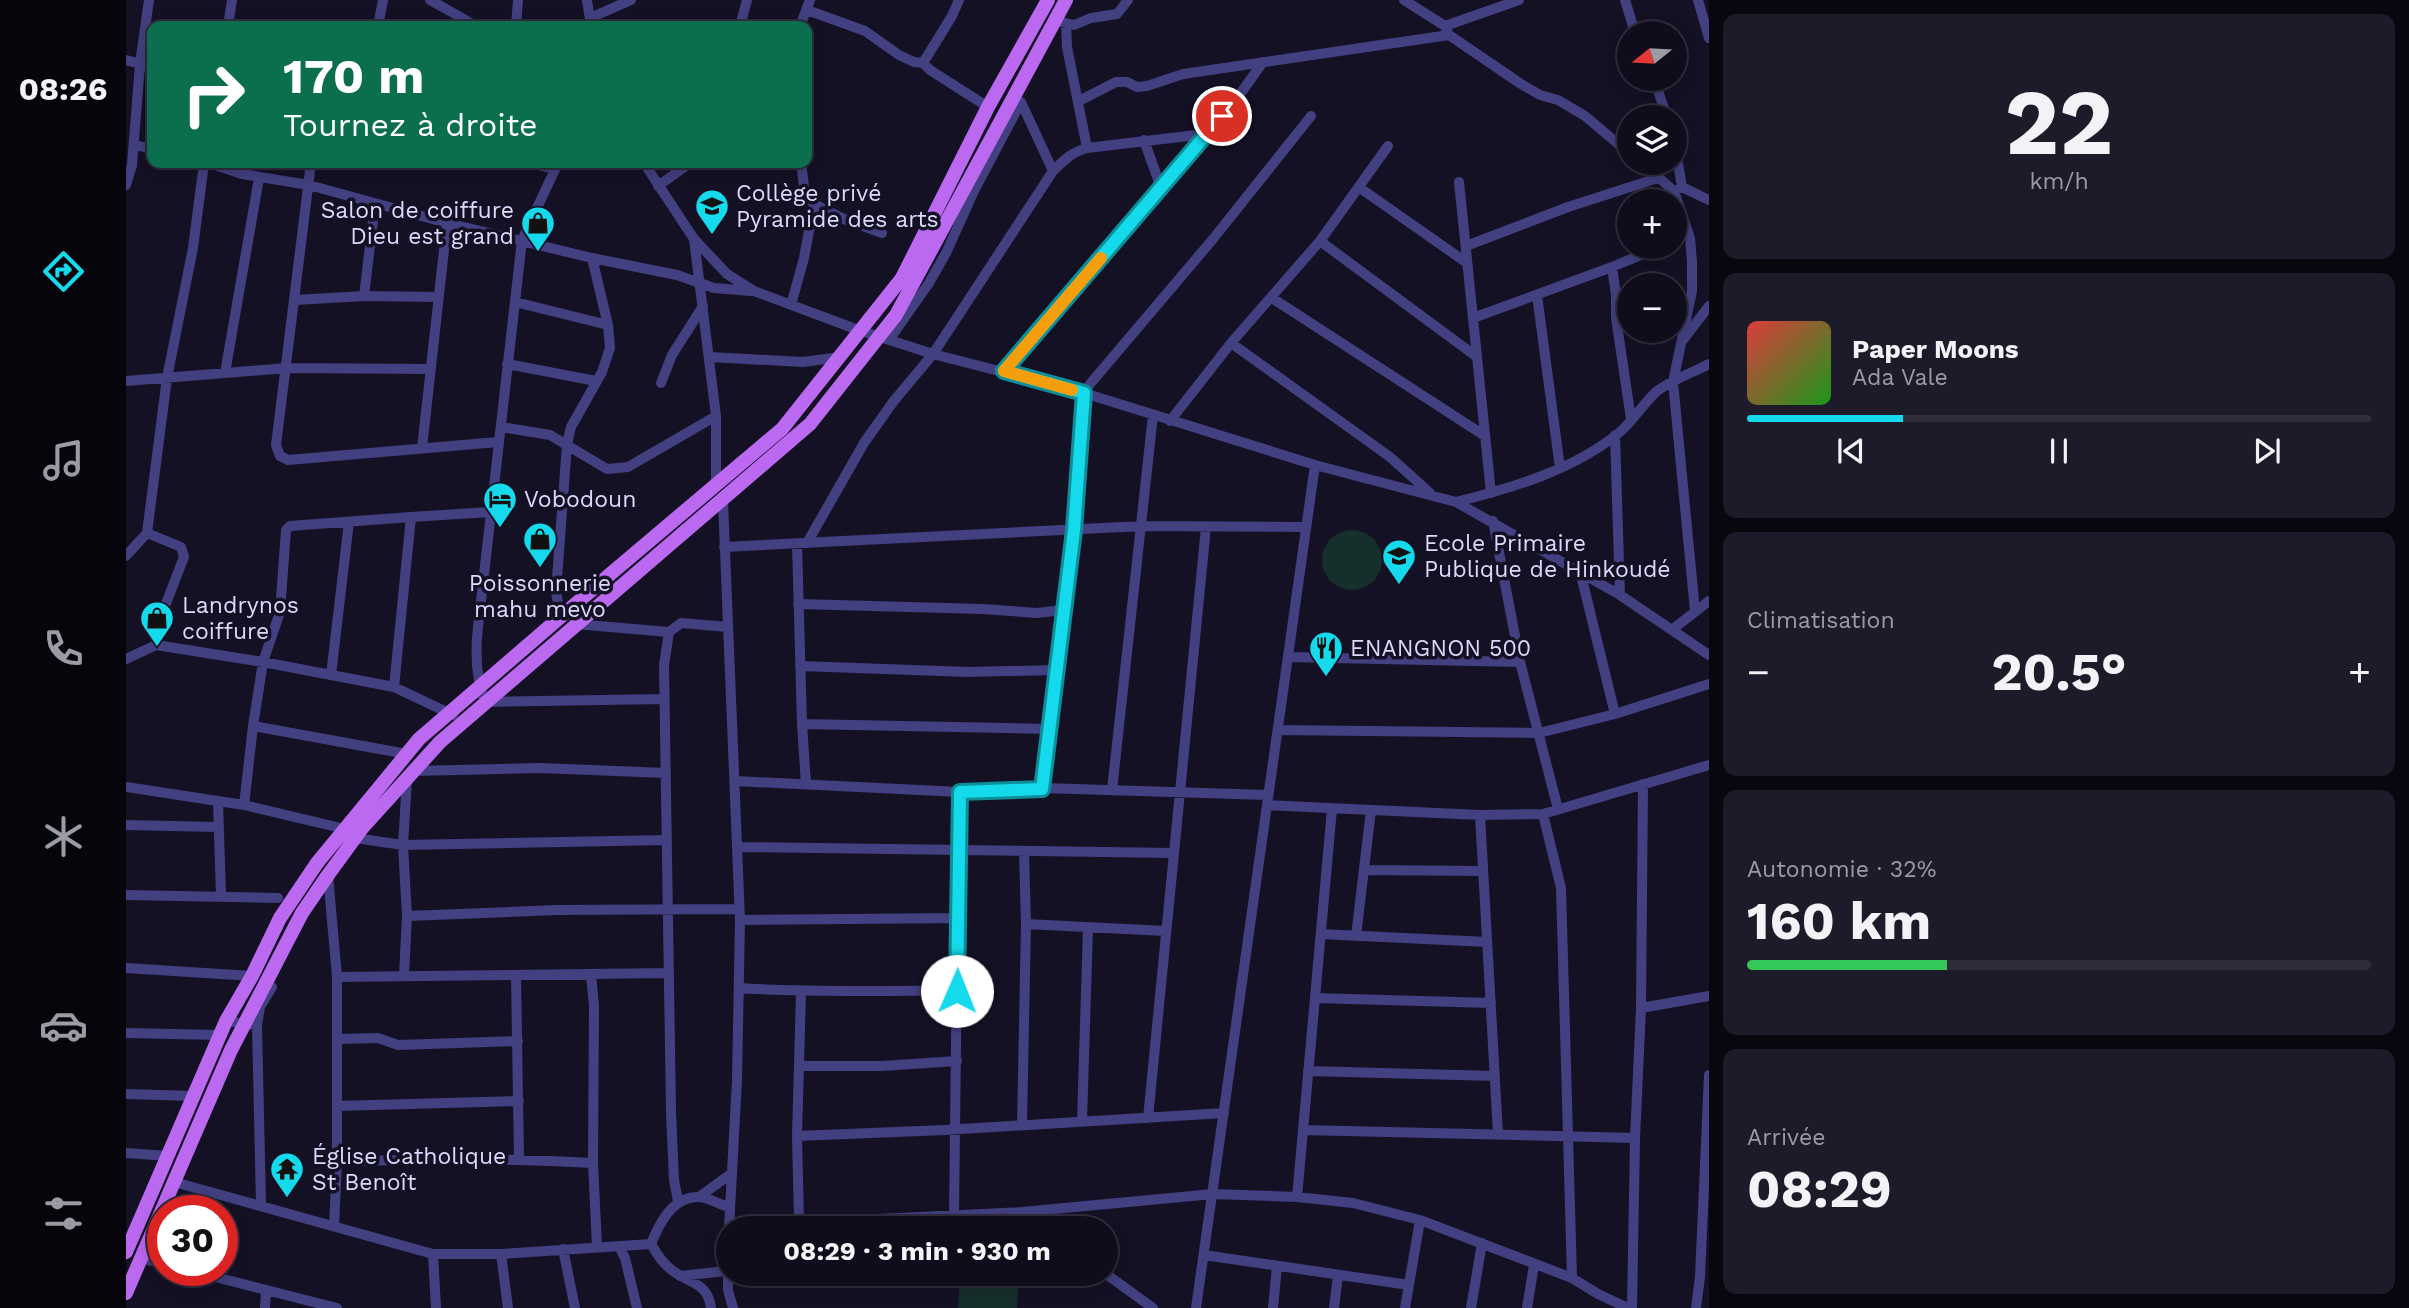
<!DOCTYPE html>
<html lang="fr">
<meta charset="utf-8">
<style>
body{margin:0;font-family:"Work Sans",sans-serif;background:#1d1b29;color:#f1f3f6;height:100vh;display:flex;flex-direction:column;font-size:26px;white-space:nowrap}
*{box-sizing:border-box;margin:0}
p{font-size:23px;color:#9b9ca3}
.icon{flex:none;width:38px;height:38px;fill:none;stroke:currentColor;stroke-width:2;stroke-linecap:round;stroke-linejoin:round}
.map{position:relative;flex:1;overflow:hidden}
.sheet{display:flex;flex-direction:column;gap:14px;padding:14px;background:#08070f;width:700px}
.sheet>*{flex:none}
.guide{position:absolute;left:21px;top:21px;width:665px;height:147px;border-radius:14px;box-shadow:0 4px 18px #0003,0 0 0 2px #2f2d3b;background:#0b6e4f;color:#fff;overflow:hidden}
.needle{width:46px;rotate:252deg}
.controls{position:absolute;left:1491px;top:21px;display:grid;gap:14px}
.controls a{display:grid;place-items:center;width:70px;height:70px;border-radius:50%;background:#0f0d1c;box-shadow:0 4px 18px #0003,0 0 0 2px #2f2d3b;font-size:35px}
.speed{position:absolute;left:21px;top:1195px;display:flex;gap:14px;font-size:35px;font-weight:700;text-align:center}
.speed>*{display:grid;place-content:center;width:91px;height:91px;border-radius:50%;background:#0f0d1c;box-shadow:0 4px 18px #0003,0 0 0 2px #2f2d3b;line-height:1}
.speed .limit{border:10px solid #d22;background:#fff;color:#111}
.pin{position:absolute;display:grid;place-items:center;width:60px;height:60px;color:#fff;margin:-30px;border:4px solid #fff;border-radius:50%;box-shadow:0 2px 7px #0007}
.me{position:absolute;width:77px;margin:-38px;rotate:1deg;stroke-linejoin:round;filter:drop-shadow(0 0 5px #0008)}
.turn{display:flex;align-items:center;gap:24px;height:147px;padding:0 21px;font-size:32px}
.turn .icon{width:91px;height:91px;stroke-width:2.5}
.turn b{display:block;font-size:49px;line-height:60px}
.big{font-size:52px;font-weight:700;line-height:1.1}
.sheet .tile{flex:1;display:flex;flex-direction:column;justify-content:center;gap:10px;min-width:0;padding:0 24px;border-radius:14px;background:#1d1b29}
.sheet .dial{align-items:center;gap:0}
.dial b{font-size:91px;line-height:1}
.song{display:flex;align-items:center;gap:21px}
.cover{width:84px;height:84px;border-radius:10px;background:linear-gradient(135deg,hsl(0 70% 55%),hsl(120 70% 35%))}
.played{height:7px;border-radius:4px;background:linear-gradient(90deg,#15daeb 25%,#2f2d3b 25%)}
.keys{display:flex;justify-content:space-around;direction:ltr}
.heat{display:flex;justify-content:space-between;align-items:center;font-size:38px;direction:ltr}
.charge{height:10px;border-radius:5px;background:linear-gradient(90deg,#34c759 32%,#2f2d3b 0)}
.trip{position:absolute;left:590px;top:1216px;width:402px;height:70px;border-radius:35px;background:#0f0d1c;box-shadow:0 4px 18px #0003,0 0 0 2px #2f2d3b;font-weight:700;line-height:70px;text-align:center}
main{display:flex;flex:1;min-height:0}
.dock{display:flex;flex-direction:column;width:126px;justify-content:space-around;align-items:center;background:#06050b;color:#9b9ca3}
.dock .icon{width:49px;height:49px}
.dock .selected{color:#15daeb}
.dock b{font-size:32px;color:#f1f3f6}
.map>svg:first-child{display:block}
.green{fill:#152f2d}
.lines{fill:none;stroke-linecap:round;stroke-linejoin:round}
.minor{stroke:#424080;stroke-width:10}
.major{stroke:#bc69f2;stroke-width:14}
.route-casing{stroke:#0e8e99;stroke-width:18}
.route{stroke:#15daeb;stroke-width:12}
.slow{stroke:#f59e0b;stroke-width:12}
.labels{text-anchor:middle;dominant-baseline:central;stroke-width:7;stroke-linejoin:round;paint-order:stroke}
.poi-label{font-size:23px;fill:#dcd9fc;stroke:#141125;text-anchor:start}
</style>
<main>
<nav class="dock">
<b>08:26</b>
<svg class="icon selected" aria-label="directions" viewBox="0 0 24 24"><path d="M12 3l9 9-9 9-9-9zM9 14v-3h6M13 9l2 2-2 2"/></svg>
<svg class="icon" aria-label="music" viewBox="0 0 24 24"><path d="M9 18V5l10-2v13"/><circle cx="6" cy="18" r="3"/><circle cx="16" cy="16" r="3"/></svg>
<svg class="icon" aria-label="phone" viewBox="0 0 24 24"><path d="M5 4h4l2 5-3 2q2 4 5 5l2-3 5 2v4C11 20 4 13 5 4z"/></svg>
<svg class="icon" aria-label="climate" viewBox="0 0 24 24"><path d="M12 3v18M4 7l16 10M4 17L20 7"/></svg>
<svg class="icon" aria-label="car" viewBox="0 0 24 24"><path d="M5 17H2v-5l4-1 3-4h7l3 4 3 1v5h-3M9 17h6M6 11h13"/><circle cx="7" cy="17" r="2"/><circle cx="17" cy="17" r="2"/></svg>
<svg class="icon" aria-label="filters" viewBox="0 0 24 24"><path d="M4 7h16M4 17h16"/><circle cx="9" cy="7" r="2"/><circle cx="15" cy="17" r="2"/></svg>
</nav>
<div class="map">
<svg width="1583" height="1308" viewBox="0 0 1583 1308">
<rect width="100%" height="100%" fill="#141125"/>
<!-- green -->
<path class="green" d="M1196 560a30 30 0 1 1 60 0a30 30 0 1 1-60 0Z
M834,1274H893L891,1308H832Z"/>
<g class="lines">
<!-- minor -->
<path class="minor" d="M304,0L350,26
M461,0L465,26
M1278,0L1319,26L1323,35L1395,84L1414,95L1432,100L1459,116L1503,153
M1499,0L1509,33
M1572,0L1583,38
M681,10L739,31L773,55L788,62L797,63L804,70L862,107
M464,18L505,0
M935,22L948,25L965,18L991,14L1002,0
M940,23L941,47L961,148
M102,26L106,0
M252,26L257,0
M390,26L392,0
M614,26L621,0
M674,26L684,0
M1319,26L1393,0
M0,60L26,67
M797,63L826,16L833,0
M1528,79L1541,117
M953,101L990,82H1001L1011,87L1021,86L1057,74L1323,35
M895,102L927,171
M1018,140L1035,188
M9,145L26,149
M1549,145L1556,187
M83,163L116,174L183,185L321,223L466,258L551,275L588,288L625,291
M185,163L150,445L154,456L162,460L372,442
M403,163L429,169
M432,163L396,240L352,627C349,652 350,678 359,702L538,699
M518,163L568,239L601,274L628,291L735,331L807,354L958,393L1189,465L1330,502L1494,595L1583,655
M675,163L679,194L688,204
M1516,163L1548,191L1556,187L1583,200
M1333,182L1365,493
M0,185L6,165L14,64L23,0
M532,186L564,163
M1234,188L1341,263
M1548,191L1564,238L1566,262V291L1547,382L1569,611
M568,239L590,416V484
M1549,239L1555,218
M1194,241L1351,357
M1340,246L1442,207L1532,178
M1486,267L1490,295V318L1505,419
M1411,295L1434,468
M238,296L249,204
M1146,298L1359,436
M169,300L238,296L313,297
M389,302L482,325
M665,305L678,258L688,204L718,219L756,233
M1347,318L1486,267L1534,247
M763,340L803,283L820,253L848,191L895,102
M1557,340L1583,306
M1105,343L1264,457L1304,493
M584,357L677,362L714,357
M381,364L470,381
M878,371L1112,97L1137,62
M99,373L133,178
M0,381L161,368L305,369
M535,383L546,355L577,306
M1044,421L1105,343L1194,241L1262,146
M375,427L424,435L481,469L502,467L590,416
M1489,435L1494,595
M296,448L321,223
M597,501L614,920L611,1080L603,1228
M1330,502C1386,488 1448,470 1494,432C1507,421 1517,404 1530,392C1545,380 1566,373 1583,364
M1367,521L1394,662L1432,809
M21,533L55,547L58,557L39,606L30,645
M681,543L738,443L767,402L807,354L927,171C938,160 946,152 961,148L1079,134
M671,544L676,724L680,784
M598,547L1016,526L1180,527
M0,556L21,533L41,378L67,248L78,163
M1454,571L1489,714
M672,604L857,609L911,613L937,610
M438,614L432,603L430,592L441,444L445,427L476,372L484,348L482,325L466,258
M449,624L543,632
M1547,629L1583,601
M1162,657L1394,662
M0,659L30,645L137,662L268,687L327,715
M674,666L843,672L930,670
M205,675L223,522
M268,687L285,517L364,512
M676,724L924,729
M127,726L281,754
M1152,730L1413,733L1489,714L1583,684
M287,771L414,768L540,773
M609,781L833,792L916,788L1142,795
M0,787L118,805L219,829
M916,788L949,530L958,393L964,384L1087,239L1185,116
M986,790L1027,415
M92,801L95,896
M118,805L127,726L137,662L154,612L160,530L164,526L285,517
M1141,805L1354,815L1417,814L1583,765
M1417,814L1435,888L1446,1278
M1354,815L1372,1134
M0,825L92,827
M229,838L277,845L541,840
M611,847L1047,853
M1238,870L1357,871
M202,875L211,977V1162L208,1226
M0,895L152,898
M281,916L431,910L613,909
M614,920L832,918
M900,924L1040,931
M1195,934L1361,942
M1230,936L1245,810
M0,968L126,976
M278,975L281,916L277,845L281,779
M465,975L468,1006L467,1163L471,1247
M390,976L393,1159
M211,977L543,973
M614,988C686,993 759,990 831,991
M1189,998L1365,1003
M1515,1008L1583,996
M100,1021L131,1025L134,1007L146,987
M131,1025L135,1205
M0,1033L94,1035
M211,1039L252,1038L272,1045L392,1041
M674,1066H756L831,1061
M1182,1071L1369,1076
M0,1094L68,1096
M211,1106L393,1101
M1022,1118L1080,527
M956,1121L962,928
M896,1124L900,924L898,851
M1177,1130L1509,1138
M671,1136L819,1130L1098,1113
M0,1153L42,1156
M211,1162C297,1158 382,1158 467,1163
M48,1182L307,1254H375L525,1244
M573,1197L606,1173
M1171,1197L1206,809
M552,1201L548,1180L545,1112L538,665L543,632L555,623L602,627
M896,1212L918,1228
M828,1214L833,792
M604,1222L648,1224L896,1212L1087,1194L1171,1197L1227,1203L1294,1220L1446,1278L1472,1294L1502,1308
M673,1222L671,1136L675,992
M493,1246L499,1258L511,1308
M602,1247V1290L607,1308
M437,1249L449,1308
M307,1254L310,1308
M375,1254L382,1308
M1078,1255L1283,1285
M15,1258L37,1264
M62,1270L211,1308
M980,1274L1027,1308
M554,1276L600,1271
M139,1308L140,1291
M585,1308C582,1283 565,1284 547,1271C537,1264 531,1254 525,1244C533,1224 546,1197 572,1197C582,1197 594,1205 603,1207
M1070,1308L1189,465
M1147,1308L1151,1266
M1208,1308L1212,1275
M1279,1308L1294,1220
M1345,1308L1356,1243
M1401,1308L1408,1265
M1506,1308L1509,1138L1515,1008L1517,784
M1570,1308L1574,1277L1583,1075"/>
<!-- major -->
<path class="major" d="M0,1252L100,1021L126,976L154,918L191,863L293,739L482,576L656,429L776,278L862,107L922,0
M0,1293L105,1050L176,913L202,875L237,827L314,742L684,424L770,315L940,0"/>
</g>
<g class="lines">
<!-- route casing -->
<g class="route-casing">
<path id="route" d="M831,991L834,792L916,789L948,530L958,393L878,371L1096,116"/>
</g>
<!-- route -->
<use href="#route" class="route"/>
<!-- slow -->
<path class="slow" d="M946,390L878,371L975,258"/>
</g>
<!-- icons -->
<defs>
<g id="school-pin" transform="scale(1.75)"><path d="M0 17L-7.5 6A9.5 9.5 0 1 1 7.5 6Z" fill="#15daeb" stroke="#141125"/><path d="M0-5L7-2L0 1L-7-2ZM-4 1L0 2.5L4 1V4Q0 6-4 4Z" fill="#111"/></g>
<g id="shop-pin" transform="scale(1.75)"><path d="M0 17L-7.5 6A9.5 9.5 0 1 1 7.5 6Z" fill="#15daeb" stroke="#141125"/><path d="M-5-2.5h2.3a2.7 3.5 0 0 1 5.4 0H5L5.5 6h-11ZM-1.5-2.5h3a1.5 2.3 0 0 0-3 0Z" fill="#111"/></g>
<g id="hotel-pin" transform="scale(1.75)"><path d="M0 17L-7.5 6A9.5 9.5 0 1 1 7.5 6Z" fill="#15daeb" stroke="#141125"/><path d="M-6-4.5h1.5V1H6V5H4.5V3h-9V5H-6ZM-4 0a1.8 1.8 0 1 1 3.6 0ZM.5 0V-2.5h3Q6-2.5 6 0Z" fill="#111"/></g>
<g id="restaurant-pin" transform="scale(1.75)"><path d="M0 17L-7.5 6A9.5 9.5 0 1 1 7.5 6Z" fill="#15daeb" stroke="#141125"/><path d="M-5-6h1v4h1v-4h1v4h1v-4h1v5L-1.5 .5V6h-2V.5L-5-1ZM5-6V6H3V1.5H1.5Q1.5-4 5-6Z" fill="#111"/></g>
<g id="temple-pin" transform="scale(1.75)"><path d="M0 17L-7.5 6A9.5 9.5 0 1 1 7.5 6Z" fill="#15daeb" stroke="#141125"/><path d="M0-6L5-2H3V0L6.5 2.5H4V6H1.5V3h-3V6H-4V2.5H-6.5L-3 0V-2H-5Z" fill="#111"/></g>
</defs>
<g fill-rule="evenodd">
<use href="#school-pin" x="586" y="206"/>
<use href="#shop-pin" x="412" y="223"/>
<use href="#hotel-pin" x="374" y="499"/>
<use href="#shop-pin" x="414" y="539"/>
<use href="#school-pin" x="1273" y="556"/>
<use href="#shop-pin" x="31" y="618"/>
<use href="#restaurant-pin" x="1200" y="648"/>
<use href="#temple-pin" x="161" y="1169"/>
</g>
<g class="labels">
<!-- poi labels -->
<g class="poi-label">
<text x="610" y="193">Collège privé<tspan x="610" dy="26">Pyramide des arts</tspan></text>
<text x="388" y="210" text-anchor="end">Salon de coiffure<tspan x="388" dy="26">Dieu est grand</tspan></text>
<text x="398" y="499">Vobodoun</text>
<text x="1298" y="543">Ecole Primaire<tspan x="1298" dy="26">Publique de Hinkoudé</tspan></text>
<text x="414" y="583" text-anchor="middle">Poissonnerie<tspan x="414" dy="26">mahu mevo</tspan></text>
<text x="56" y="605">Landrynos<tspan x="56" dy="26">coiffure</tspan></text>
<text x="1224" y="648">ENANGNON 500</text>
<text x="186" y="1156">Église Catholique<tspan x="186" dy="26">St Benoît</tspan></text>
</g>
</g>
</svg>
<div class="controls">
<a><svg class="needle" viewBox="-14 -14 28 28"><path d="M0-13l5 13h-10z" fill="#e53935"/><path d="M0 13l5-13h-10z" fill="#9b9ca3"/></svg></a>
<a><svg class="icon" aria-label="layers" viewBox="0 0 24 24"><path d="M12 4l9 5-9 5-9-5zM3 14l9 5 9-5"/></svg></a>
<a>+</a>
<a>−</a>
</div>
<div class="speed"><div class="limit">30</div></div>
<div class="pin" style="left:1096px;top:116px;background:#d93025"><svg class="icon" aria-label="arrive" viewBox="0 0 24 24"><path d="M6 21V4h12l-3 4 3 4H6"/></svg></div>
<svg class="me" style="left:831px;top:991px" viewBox="-20 -20 40 40"><circle r="19" fill="#fff"/><path d="M0-13L10 11 0 6-10 11z" fill="#15daeb"/></svg>
<div class="trip">08:29 · 3 min · 930 m</div>
<div class="guide">
<div class="turn"><svg class="icon" aria-label="right" viewBox="0 0 24 24"><path d="M7 20v-9h11M14 6l5 5-5 5"/></svg><div><b>170 m</b>Tournez à droite</div></div>
</div>
</div>
<section class="sheet">
<div class="tile dial"><b>22</b><p>km/h</p></div>
<div class="tile">
<div class="song"><i class="cover"></i><div><b>Paper Moons</b><p>Ada Vale</p></div></div>
<div class="played"></div>
<div class="keys"><svg class="icon" aria-label="previous" viewBox="0 0 24 24"><path d="M18 5L8 12l10 7zM5 5v14"/></svg><svg class="icon" aria-label="pause" viewBox="0 0 24 24"><path d="M8 5v14M16 5v14"/></svg><svg class="icon" aria-label="next" viewBox="0 0 24 24"><path d="M6 5l10 7-10 7zM19 5v14"/></svg></div>
</div>
<div class="tile"><p>Climatisation</p>
<div class="heat"><a>−</a><b class="big">20.5°</b><a>+</a></div>
</div>
<div class="tile"><p>Autonomie · 32%</p><b class="big">160 km</b><div class="charge"></div></div>
<div class="tile"><p>Arrivée</p><b class="big">08:29</b></div>
</section>
</main>
